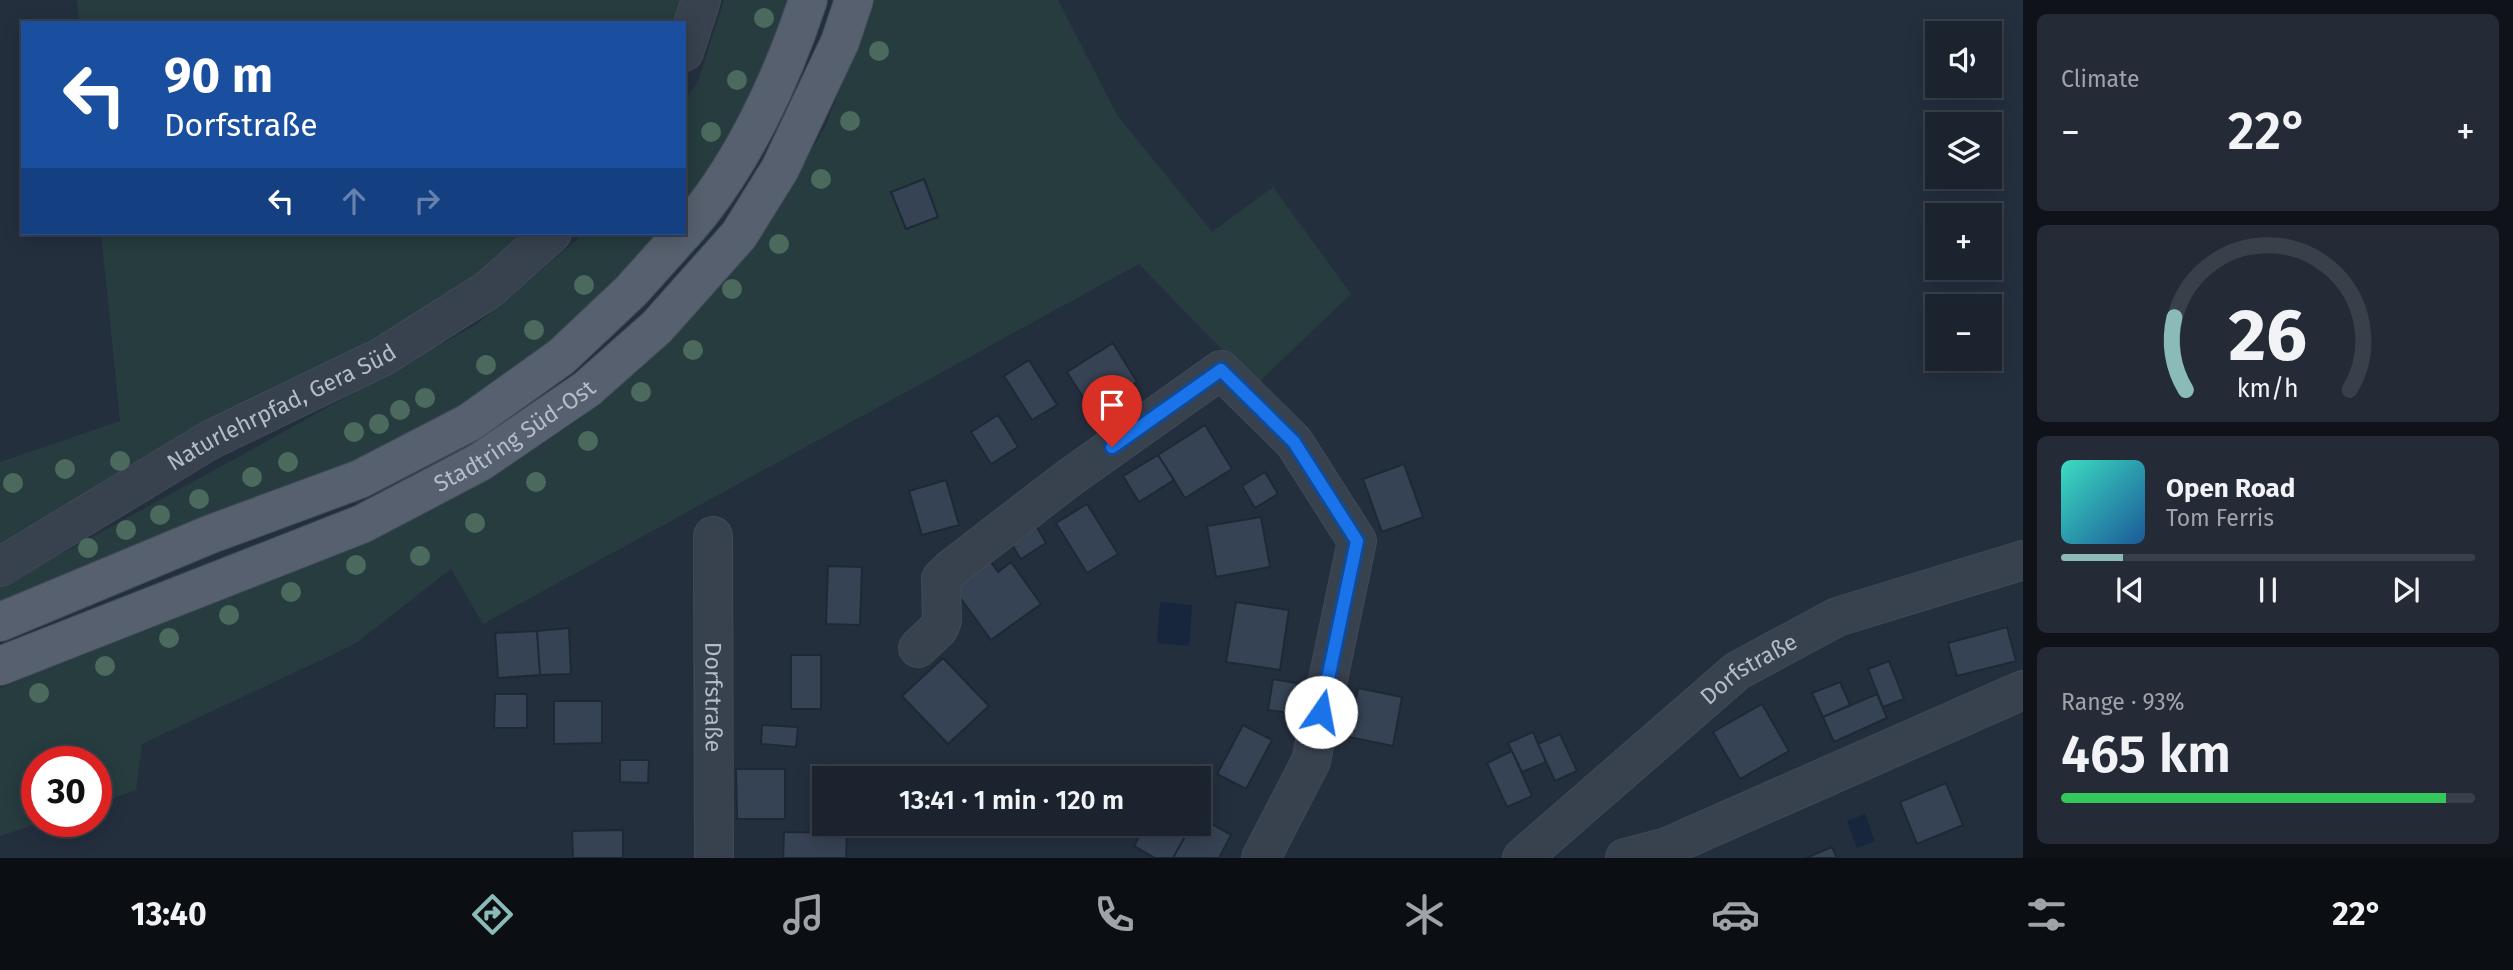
<!DOCTYPE html>
<meta charset="utf-8">
<style>
body{margin:0;font-family:"Fira Sans",sans-serif;background:#242b36;color:#f1f3f6;height:100vh;display:flex;flex-direction:column;font-size:26px;white-space:nowrap}
*{box-sizing:border-box;margin:0}
p{font-size:23px;color:#a0a4aa}
.icon{flex:none;width:38px;height:38px;fill:none;stroke:currentColor;stroke-width:2;stroke-linecap:round;stroke-linejoin:round}
.map{position:relative;flex:1;overflow:hidden}
.drawer{display:flex;flex-direction:column;gap:14px;padding:14px;background:#0f1319;width:490px}
.drawer>*{flex:none}
.hud{position:absolute;left:21px;top:21px;width:665px;height:214px;border-radius:0px;box-shadow:0 4px 18px #0003,0 0 0 2px #39404a;background:#1a4fa0;color:#fff;overflow:hidden}
.tools{position:absolute;left:1925px;top:21px;display:grid;gap:14px}
.tools a{display:grid;place-items:center;width:77px;height:77px;border-radius:0px;background:#1b232e;box-shadow:0 4px 18px #0003,0 0 0 2px #39404a;font-size:35px}
.speed{position:absolute;left:21px;top:746px;display:flex;gap:14px;font-size:35px;font-weight:700;text-align:center}
.speed>*{display:grid;place-content:center;width:91px;height:91px;border-radius:50%;background:#1b232e;box-shadow:0 4px 18px #0003,0 0 0 2px #39404a;line-height:1}
.speed .limit{border:10px solid #d22;background:#fff;color:#111}
.pin{position:absolute;display:grid;place-items:center;width:60px;height:60px;color:#fff;margin:-72px -30px;border-radius:50% 50% 50% 0;rotate:-45deg;box-shadow:0 0 7px #0007}
.pin .icon{rotate:45deg}
.me{position:absolute;width:77px;margin:-38px;rotate:12deg;stroke-linejoin:round;filter:drop-shadow(0 0 5px #0008)}
.turn{display:flex;align-items:center;gap:24px;height:147px;padding:0 28px;font-size:32px}
.turn .icon{width:91px;height:91px;stroke-width:2.5}
.turn b{display:block;font-size:49px;line-height:60px}
.lanes{display:flex;align-items:center;height:66px;padding:0 28px;background:#0003;justify-content:center;gap:35px;direction:ltr}
.lanes .off{opacity:.35}
.big{font-size:52px;font-weight:600;line-height:1.1}
.drawer .card{flex:1;display:flex;flex-direction:column;justify-content:center;gap:10px;min-width:0;padding:0 24px;border-radius:10px;background:#242b36}
.drawer .dial{align-items:center;gap:0}
.dial svg{height:182px;overflow:visible;fill:none;stroke:#39404a;stroke-width:7;stroke-linecap:round;text-anchor:middle}
.dial text{fill:#f1f3f6;stroke:none}
.song{display:flex;align-items:center;gap:21px}
.cover{width:84px;height:84px;border-radius:10px;background:linear-gradient(135deg,hsl(170 70% 55%),hsl(210 70% 35%))}
.played{height:7px;border-radius:4px;background:linear-gradient(90deg,#8bbbb9 15%,#39404a 15%)}
.keys{display:flex;justify-content:space-around;direction:ltr}
.heat{display:flex;justify-content:space-between;align-items:center;font-size:38px;direction:ltr}
.charge{height:10px;border-radius:5px;background:linear-gradient(90deg,#34c759 93%,#39404a 0)}
.trip{position:absolute;left:812px;top:766px;width:399px;height:70px;border-radius:0px;background:#1b232e;box-shadow:0 4px 18px #0003,0 0 0 2px #39404a;font-weight:600;line-height:70px;text-align:center}
.dock{display:flex;height:112px;justify-content:space-around;align-items:center;background:#0b0e12;color:#a0a4aa}
.dock .icon{width:49px;height:49px}
.dock .selected{color:#8bbbb9}
.dock b{font-size:32px;color:#f1f3f6}
main{display:flex;flex:1;min-height:0}
.map>svg:first-child{display:block}
.green{fill:#263c3f}
.water{fill:#17263c}
.building{fill:#364354;stroke:#1f2835;stroke-width:2}
.lines{fill:none;stroke-linecap:round;stroke-linejoin:round}
.minor-casing{stroke:#414a57;stroke-width:40}
.major-casing{stroke:#414a57;stroke-width:40}
.minor{stroke:#38414e;stroke-width:38}
.major{stroke:#56606e;stroke-width:38}
.tree{fill:#4b6a5d}
.route-casing{stroke:#114b97;stroke-width:18}
.route{stroke:#1a73e8;stroke-width:12}
.labels{text-anchor:middle;dominant-baseline:central;stroke-width:7;stroke-linejoin:round;paint-order:stroke}
.street-label{font-size:23px;fill:#b4bcc9;stroke:#1d2633}
</style>
<main>
<div class="map">
<svg width="2023" height="858" viewBox="0 0 2023 858">
<rect width="100%" height="100%" fill="#242f3e"/>
<!-- green -->
<path class="green" d="M77,0H688L681,23H79Z
M724,0H792C768,72 727,144 684,206V101L698,81Z
M874,0H1058L1117,115L1212,232L1273,187L1351,294L1256,385L1139,264L483,624L451,569L355,644L142,744L136,790L96,804V761H37V821H45L0,836V688L35,672L387,532L503,470L576,421L642,367L691,317L792,185L826,125Z
M101,233H539L481,284L0,551V462L120,421Z
M585,233H662L574,323L516,368L458,409L365,457L254,502L0,601V575L17,578L240,456L477,324Z"/>
<!-- water -->
<path class="water" d="M1160,602L1192,605L1189,646L1157,643Z
M1865,814L1875,841L1857,848L1847,821Z"/>
<!-- building -->
<path class="building" d="M924,179L938,217L906,229L891,192Z
M1113,343L1137,382L1091,410L1067,372Z
M1029,360L1057,405L1032,420L1004,376Z
M998,415L1018,447L991,464L971,432Z
M1205,425L1232,469L1185,498L1158,455Z
M1158,455L1174,480L1139,502L1123,476Z
M1404,464L1423,517L1382,532L1363,479Z
M1265,472L1278,494L1255,508L1242,486Z
M946,480L959,525L922,535L909,491Z
M1087,504L1118,554L1087,573L1056,523Z
M1261,517L1270,567L1216,577L1207,526Z
M1035,524L1046,543L1021,559L1009,540Z
M986,555L998,572L1011,562L1041,604L991,640L948,581Z
M828,566L862,567L860,625L826,624Z
M1236,602L1289,610L1280,670L1226,662Z
M2007,627L2016,661L1957,676L1948,643Z
M569,628L571,674L540,675L537,631Z
M537,631L540,675L498,678L495,633Z
M791,655H821V709H791Z
M943,658L989,706L948,744L902,696Z
M1889,661L1904,699L1883,707L1868,669Z
M1273,679L1302,684L1296,714L1268,710Z
M1840,682L1850,705L1823,717L1812,693Z
M1358,688L1402,697L1393,746L1349,737Z
M495,694H527V728H494Z
M1877,694L1887,718L1834,742L1823,717Z
M554,701H602V743L554,744Z
M1762,704L1789,751L1740,779L1713,732Z
M762,725L798,727L796,747L761,744Z
M1243,725L1272,740L1246,789L1217,774Z
M1533,732L1546,762L1522,772L1508,743Z
M1560,734L1577,771L1555,781L1538,744Z
M1512,751L1532,796L1507,807L1487,763Z
M620,760H649L648,783L620,782Z
M736,769H785V819H737Z
M1946,783L1963,825L1917,844L1900,802Z
M1199,817L1231,835L1219,858H1173L1192,824H1199Z
M1146,824H1192L1173,858H1155L1134,846Z
M623,830V858H573L572,831Z
M784,832L847,833L846,858H783Z
M1832,847L1837,858H1806Z"/>
<g class="lines">
<!-- minor casing -->
<g class="minor-casing">
<g id="minor">
<path d="M684,52L701,0"/>
<path id="s1" d="M713,536L714,858"/>
<path id="s2" d="M0,567L210,440L382,357L488,290L552,233"/>
<path d="M918,648L939,628L942,620L941,579L952,568L1069,478L1221,370L1294,442L1357,541L1311,761L1261,858"/>
<path id="s3" d="M1522,858L1737,671L1837,617L2023,560"/>
<path d="M1625,858L1667,847L2023,690"/>
</g>
</g>
<!-- major casing -->
<g class="major-casing">
<g id="major">
<path d="M684,232C740,170 782,79 808,0"/>
<path d="M0,622L211,534L360,479L470,422L561,357L631,291L683,233"/>
<path id="s4" d="M0,666L362,524L480,462L587,389L657,327L739,235L780,169L840,42L854,0"/>
</g>
</g>
<!-- minor -->
<use href="#minor" class="minor"/>
<!-- major -->
<use href="#major" class="major"/>
</g>
<!-- trees -->
<g class="tree">
<circle cx="764" cy="18" r="10"/>
<circle cx="879" cy="51" r="10"/>
<circle cx="737" cy="80" r="10"/>
<circle cx="850" cy="121" r="10"/>
<circle cx="711" cy="132" r="10"/>
<circle cx="821" cy="179" r="10"/>
<circle cx="779" cy="244" r="10"/>
<circle cx="584" cy="285" r="10"/>
<circle cx="732" cy="289" r="10"/>
<circle cx="534" cy="330" r="10"/>
<circle cx="693" cy="350" r="10"/>
<circle cx="486" cy="365" r="10"/>
<circle cx="641" cy="392" r="10"/>
<circle cx="425" cy="398" r="10"/>
<circle cx="400" cy="410" r="10"/>
<circle cx="379" cy="424" r="10"/>
<circle cx="354" cy="432" r="10"/>
<circle cx="588" cy="441" r="10"/>
<circle cx="120" cy="461" r="10"/>
<circle cx="288" cy="462" r="10"/>
<circle cx="65" cy="469" r="10"/>
<circle cx="252" cy="477" r="10"/>
<circle cx="536" cy="482" r="10"/>
<circle cx="13" cy="483" r="10"/>
<circle cx="199" cy="499" r="10"/>
<circle cx="160" cy="515" r="10"/>
<circle cx="475" cy="523" r="10"/>
<circle cx="126" cy="530" r="10"/>
<circle cx="88" cy="548" r="10"/>
<circle cx="420" cy="556" r="10"/>
<circle cx="356" cy="565" r="10"/>
<circle cx="291" cy="592" r="10"/>
<circle cx="229" cy="615" r="10"/>
<circle cx="169" cy="638" r="10"/>
<circle cx="105" cy="666" r="10"/>
<circle cx="39" cy="693" r="10"/>
</g>
<g class="lines">
<!-- route casing -->
<g class="route-casing">
<path id="route" d="M1112,447L1221,370L1294,442L1357,541L1321,712"/>
</g>
<!-- route -->
<use href="#route" class="route"/>
</g>
<g class="labels">
<!-- street labels -->
<g class="street-label">
<text stroke="none"><textPath href="#s2" startOffset="324">Naturlehrpfad, Gera Süd</textPath></text>
<text stroke="none"><textPath href="#s4" startOffset="565">Stadtring Süd-Ost</textPath></text>
<text stroke="none"><textPath href="#s3" startOffset="296">Dorfstraße</textPath></text>
<text stroke="none"><textPath href="#s1" startOffset="161">Dorfstraße</textPath></text>
</g>
</g>
</svg>
<div class="tools">
<a><svg class="icon" aria-label="sound" viewBox="0 0 24 24"><path d="M4 9h4l5-4v14l-5-4H4zM17 9q2 3 0 6"/></svg></a>
<a><svg class="icon" aria-label="layers" viewBox="0 0 24 24"><path d="M12 4l9 5-9 5-9-5zM3 14l9 5 9-5"/></svg></a>
<a>+</a>
<a>−</a>
</div>
<div class="speed"><div class="limit">30</div></div>
<div class="pin" style="left:1112px;top:447px;background:#d93025"><svg class="icon" aria-label="arrive" viewBox="0 0 24 24"><path d="M6 21V4h12l-3 4 3 4H6"/></svg></div>
<svg class="me" style="left:1321px;top:712px" viewBox="-20 -20 40 40"><circle r="19" fill="#fff"/><path d="M0-13L10 11 0 6-10 11z" fill="#1a73e8"/></svg>
<div class="trip">13:41 · 1 min · 120 m</div>
<div class="hud">
<div class="turn"><svg class="icon" aria-label="left" viewBox="0 0 24 24"><path d="M17 20v-9H6M10 6l-5 5 5 5"/></svg><div><b>90 m</b>Dorfstraße</div></div>
<div class="lanes"><svg class="icon" aria-label="left" viewBox="0 0 24 24"><path d="M17 20v-9H6M10 6l-5 5 5 5"/></svg><svg class="icon off" aria-label="ahead" viewBox="0 0 24 24"><path d="M12 20V5M6 11l6-6 6 6"/></svg><svg class="icon off" aria-label="right" viewBox="0 0 24 24"><path d="M7 20v-9h11M14 6l5 5-5 5"/></svg></div>
</div>
</div>
<section class="drawer">
<div class="card"><p>Climate</p>
<div class="heat"><a>−</a><b class="big">22°</b><a>+</a></div>
</div>
<div class="card dial"><svg viewBox="0 0 100 80">
<path d="M14 69A42 42 0 1 1 86 69"/>
<path d="M14 69A42 42 0 0 1 9 37" stroke="#8bbbb9"/>
<text x="50" y="56" font-size="32" font-weight="700">26</text>
<text x="50" y="72" font-size="11">km/h</text>
</svg></div>
<div class="card">
<div class="song"><i class="cover"></i><div><b>Open Road</b><p>Tom Ferris</p></div></div>
<div class="played"></div>
<div class="keys"><svg class="icon" aria-label="previous" viewBox="0 0 24 24"><path d="M18 5L8 12l10 7zM5 5v14"/></svg><svg class="icon" aria-label="pause" viewBox="0 0 24 24"><path d="M8 5v14M16 5v14"/></svg><svg class="icon" aria-label="next" viewBox="0 0 24 24"><path d="M6 5l10 7-10 7zM19 5v14"/></svg></div>
</div>
<div class="card"><p>Range · 93%</p><b class="big">465 km</b><div class="charge"></div></div>
</section>
</main>
<nav class="dock">
<b>13:40</b>
<svg class="icon selected" aria-label="directions" viewBox="0 0 24 24"><path d="M12 3l9 9-9 9-9-9zM9 14v-3h6M13 9l2 2-2 2"/></svg>
<svg class="icon" aria-label="music" viewBox="0 0 24 24"><path d="M9 18V5l10-2v13"/><circle cx="6" cy="18" r="3"/><circle cx="16" cy="16" r="3"/></svg>
<svg class="icon" aria-label="phone" viewBox="0 0 24 24"><path d="M5 4h4l2 5-3 2q2 4 5 5l2-3 5 2v4C11 20 4 13 5 4z"/></svg>
<svg class="icon" aria-label="climate" viewBox="0 0 24 24"><path d="M12 3v18M4 7l16 10M4 17L20 7"/></svg>
<svg class="icon" aria-label="car" viewBox="0 0 24 24"><path d="M5 17H2v-5l4-1 3-4h7l3 4 3 1v5h-3M9 17h6M6 11h13"/><circle cx="7" cy="17" r="2"/><circle cx="17" cy="17" r="2"/></svg>
<svg class="icon" aria-label="filters" viewBox="0 0 24 24"><path d="M4 7h16M4 17h16"/><circle cx="9" cy="7" r="2"/><circle cx="15" cy="17" r="2"/></svg>
<b>22°</b>
</nav>
